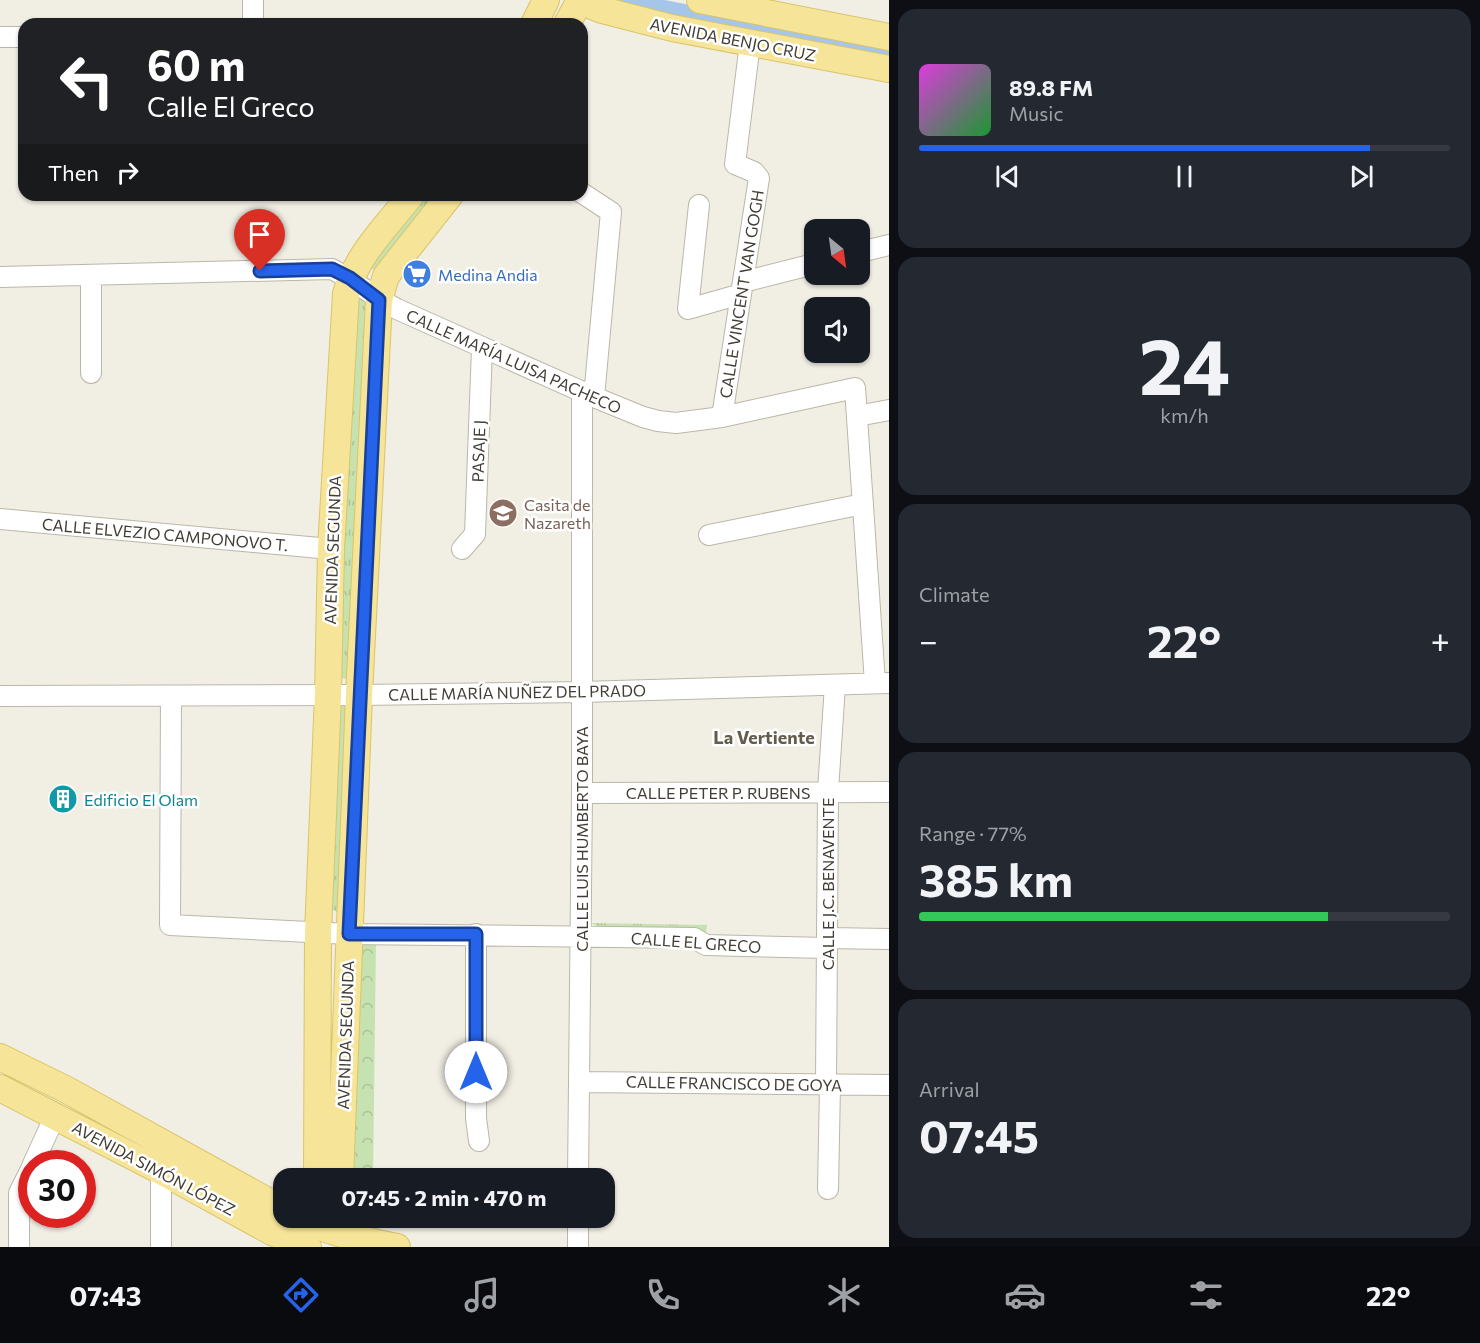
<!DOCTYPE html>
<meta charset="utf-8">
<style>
body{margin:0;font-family:Commissioner,sans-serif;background:#242831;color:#f1f3f6;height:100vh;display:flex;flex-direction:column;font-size:22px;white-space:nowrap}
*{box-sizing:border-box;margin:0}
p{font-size:20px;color:#9ea1a6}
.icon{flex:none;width:33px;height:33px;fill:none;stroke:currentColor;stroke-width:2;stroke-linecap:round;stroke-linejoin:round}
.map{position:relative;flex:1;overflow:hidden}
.drawer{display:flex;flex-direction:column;gap:9px;padding:9px;background:#0d0f14;width:591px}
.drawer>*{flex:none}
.banner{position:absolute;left:18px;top:18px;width:570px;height:183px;border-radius:18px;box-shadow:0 2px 4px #0004;background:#202124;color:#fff;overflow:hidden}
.needle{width:39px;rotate:151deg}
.fabs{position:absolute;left:804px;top:219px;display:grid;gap:12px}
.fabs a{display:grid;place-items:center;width:66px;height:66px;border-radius:12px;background:#171b24;box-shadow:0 2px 4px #0004;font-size:30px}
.speed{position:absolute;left:18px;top:1150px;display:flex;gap:12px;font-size:30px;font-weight:700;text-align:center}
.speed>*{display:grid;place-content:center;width:78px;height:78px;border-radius:50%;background:#171b24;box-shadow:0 2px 4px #0004;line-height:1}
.speed .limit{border:9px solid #d22;background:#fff;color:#111}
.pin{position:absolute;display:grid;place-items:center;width:51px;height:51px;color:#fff;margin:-62px -26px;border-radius:50% 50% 50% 0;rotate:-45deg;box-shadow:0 0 6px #0007}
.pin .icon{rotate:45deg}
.me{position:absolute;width:66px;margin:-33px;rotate:0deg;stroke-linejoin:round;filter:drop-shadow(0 0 4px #0008)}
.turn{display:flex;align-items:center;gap:21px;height:126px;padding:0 30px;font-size:27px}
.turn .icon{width:78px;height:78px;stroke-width:2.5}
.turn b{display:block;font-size:42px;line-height:51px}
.then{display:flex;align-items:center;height:57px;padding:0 30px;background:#0003;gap:12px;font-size:22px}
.big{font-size:45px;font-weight:700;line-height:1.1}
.drawer .card{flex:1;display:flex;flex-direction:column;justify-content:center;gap:9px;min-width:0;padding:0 21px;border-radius:18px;background:#242831}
.drawer .dial{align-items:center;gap:0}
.dial b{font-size:78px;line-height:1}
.song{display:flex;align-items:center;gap:18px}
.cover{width:72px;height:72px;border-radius:9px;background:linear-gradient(135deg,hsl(300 70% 55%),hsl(130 70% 35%))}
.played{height:6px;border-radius:3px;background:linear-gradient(90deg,#2563eb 85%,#363941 85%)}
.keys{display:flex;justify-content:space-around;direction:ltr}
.heat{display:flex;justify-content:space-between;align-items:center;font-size:33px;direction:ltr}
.charge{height:9px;border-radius:4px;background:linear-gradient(90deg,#34c759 77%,#363941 0)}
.trip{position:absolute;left:273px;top:1168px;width:342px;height:60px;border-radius:18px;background:#171b24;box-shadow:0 2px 4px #0004;font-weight:700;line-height:60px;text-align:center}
.tabs{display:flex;height:96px;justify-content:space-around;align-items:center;background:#090b0e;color:#9ea1a6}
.tabs .icon{width:42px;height:42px}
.tabs .on{color:#2563eb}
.tabs b{font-size:27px;color:#f1f3f6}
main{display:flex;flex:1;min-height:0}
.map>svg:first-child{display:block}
.grass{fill:url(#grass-tufts)}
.park{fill:url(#park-crowns)}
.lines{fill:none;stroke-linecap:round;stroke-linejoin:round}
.canal{stroke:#a5c6e9;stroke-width:15}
.minor-casing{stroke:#bbb7a8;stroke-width:22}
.major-casing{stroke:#d9c46a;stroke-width:28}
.minor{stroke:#fff;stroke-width:20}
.major{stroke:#f6e598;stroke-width:26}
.route-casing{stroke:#184099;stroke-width:15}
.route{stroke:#2563eb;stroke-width:10}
.labels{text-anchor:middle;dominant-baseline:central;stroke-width:5;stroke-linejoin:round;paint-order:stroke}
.street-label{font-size:16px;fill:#423e35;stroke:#fff}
.shop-label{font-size:16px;fill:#366cbe;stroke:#fff;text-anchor:start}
.education-label{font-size:16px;fill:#785e54;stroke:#fff;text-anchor:start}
.culture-label{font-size:16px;fill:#0d838f;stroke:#fff;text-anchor:start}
.neighbourhood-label{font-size:18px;font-weight:bold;fill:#645d4d;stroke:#fff}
</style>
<main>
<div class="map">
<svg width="889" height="1247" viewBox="0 0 889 1247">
<defs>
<pattern id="grass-tufts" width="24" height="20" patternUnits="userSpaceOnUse" patternTransform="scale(1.5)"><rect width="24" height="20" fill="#c6e2b0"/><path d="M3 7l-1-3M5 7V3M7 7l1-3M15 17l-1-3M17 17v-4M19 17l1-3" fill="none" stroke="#abc398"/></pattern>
<pattern id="park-crowns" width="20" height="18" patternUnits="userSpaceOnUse" patternTransform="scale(1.5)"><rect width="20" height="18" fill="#c6e2b0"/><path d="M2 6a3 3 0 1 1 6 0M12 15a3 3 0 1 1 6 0" fill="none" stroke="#abc398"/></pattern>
</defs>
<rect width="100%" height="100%" fill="#f1eee4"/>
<!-- grass -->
<path class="grass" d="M422,195H438L379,269L374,270L371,267Z
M360,297L365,299L367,303L349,677L345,679L340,677L339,554L355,299Z
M344,705L348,707L338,913L331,908L339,706Z
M590,923L707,925L706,932L606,930Z"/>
<!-- park -->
<path class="park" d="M376,939L373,1179H350L361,943Z"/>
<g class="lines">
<!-- canal -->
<path class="canal" d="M625,0L889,51"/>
<!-- minor casing -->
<g class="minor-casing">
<path id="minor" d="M253,0V24
M0,37H24
M582,193L611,212L594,397
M699,205L688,309L741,294
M860,252L889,245
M91,275V373
M0,277L332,269C355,281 374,297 397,309L594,397L643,417L658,421L676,423L722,417L855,388L875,683
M743,282L814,264
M857,416L889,410
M722,417L759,178L754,172L735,164L750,43
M0,519L331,549
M709,535L863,504
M462,549L475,534L482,348
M0,696L359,695L581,692L889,683
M171,696L170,925L349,934L694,938L706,945L827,948
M582,793L889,792
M476,934V1118L479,1141
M827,938L889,939
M579,1082L889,1085
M826,1085L828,791L835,685
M33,1164L55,1116
M578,1179L582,793V391
M828,1189L830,1085
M19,1247V1193L32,1167
M161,1247V1171
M578,1247V1218"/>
</g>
<!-- major casing -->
<g class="major-casing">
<path id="major" d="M578,0L602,10L672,28L889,69
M700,0L889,37
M534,24L546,0
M567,24L580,0
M0,1057L67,1090L284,1210
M0,1088L161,1171L272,1232L308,1247
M317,1179L318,933L328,695L331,549L346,294C356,255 387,226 411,195
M340,1179L359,695L379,300L386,276L450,195
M299,1218C330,1233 364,1240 397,1247"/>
</g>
<!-- minor -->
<use href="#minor" class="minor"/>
<!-- major -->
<use href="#major" class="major"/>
</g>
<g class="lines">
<!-- route casing -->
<g class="route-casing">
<path id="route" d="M260,271L332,269L350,278L379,300L349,934H476V1072"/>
</g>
<!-- route -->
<use href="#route" class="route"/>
</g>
<!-- icons -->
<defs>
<g id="supermarket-disc" transform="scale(1.5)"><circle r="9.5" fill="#3f7fe0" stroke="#fff"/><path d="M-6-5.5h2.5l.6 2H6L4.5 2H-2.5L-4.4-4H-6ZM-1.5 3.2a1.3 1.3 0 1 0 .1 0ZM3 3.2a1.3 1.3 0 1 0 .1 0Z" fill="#fff"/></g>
<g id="school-disc" transform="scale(1.5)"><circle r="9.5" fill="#8d6e63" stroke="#fff"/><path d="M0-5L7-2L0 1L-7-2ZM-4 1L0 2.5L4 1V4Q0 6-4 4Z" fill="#fff"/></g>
<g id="building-disc" transform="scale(1.5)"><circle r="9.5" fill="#0f9aa8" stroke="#fff"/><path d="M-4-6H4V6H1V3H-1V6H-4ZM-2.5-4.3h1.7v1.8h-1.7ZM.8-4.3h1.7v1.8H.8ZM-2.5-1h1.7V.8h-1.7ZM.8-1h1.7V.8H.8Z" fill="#fff"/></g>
</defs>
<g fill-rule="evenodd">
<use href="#supermarket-disc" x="417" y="274"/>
<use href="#school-disc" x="503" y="513"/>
<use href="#building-disc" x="63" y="799"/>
</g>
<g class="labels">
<!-- street labels -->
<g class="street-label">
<text transform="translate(733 39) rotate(11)">AVENIDA BENJO CRUZ</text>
<text transform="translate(741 294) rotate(-81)">CALLE VINCENT VAN GOGH</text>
<text transform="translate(514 361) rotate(24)">CALLE MARÍA LUISA PACHECO</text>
<text transform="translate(478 451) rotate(-88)">PASAJE J</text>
<text transform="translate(165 534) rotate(5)">CALLE ELVEZIO CAMPONOVO T.</text>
<text transform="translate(332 550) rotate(-88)">AVENIDA SEGUNDA</text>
<text transform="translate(517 692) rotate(-1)">CALLE MARÍA NUÑEZ DEL PRADO</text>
<text x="718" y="792">CALLE PETER P. RUBENS</text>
<text transform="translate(581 839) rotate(-90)">CALLE LUIS HUMBERTO BAYA</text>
<text transform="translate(827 884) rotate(-90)">CALLE J.C. BENAVENTE</text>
<text transform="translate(696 942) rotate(4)">CALLE EL GRECO</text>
<text transform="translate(345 1035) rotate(-88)">AVENIDA SEGUNDA</text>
<text transform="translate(734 1083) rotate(1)">CALLE FRANCISCO DE GOYA</text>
<text transform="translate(154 1168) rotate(28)">AVENIDA SIMÓN LÓPEZ</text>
</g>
<!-- shop labels -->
<g class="shop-label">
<text x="438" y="274">Medina Andia</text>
</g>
<!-- education labels -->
<g class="education-label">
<text x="524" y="504">Casita de<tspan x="524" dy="18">Nazareth</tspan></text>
</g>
<!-- culture labels -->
<g class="culture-label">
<text x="84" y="799">Edificio El Olam</text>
</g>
<!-- neighbourhood labels -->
<g class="neighbourhood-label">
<text x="764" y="737">La Vertiente</text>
</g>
</g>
</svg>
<div class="fabs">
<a><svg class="needle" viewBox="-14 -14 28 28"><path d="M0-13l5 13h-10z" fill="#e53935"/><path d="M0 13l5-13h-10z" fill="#9ea1a6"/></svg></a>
<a><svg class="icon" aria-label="sound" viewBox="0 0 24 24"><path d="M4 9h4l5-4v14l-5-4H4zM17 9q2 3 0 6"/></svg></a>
</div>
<div class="speed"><div class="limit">30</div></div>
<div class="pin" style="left:260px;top:271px;background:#d93025"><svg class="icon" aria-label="arrive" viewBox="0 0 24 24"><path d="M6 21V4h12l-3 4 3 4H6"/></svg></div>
<svg class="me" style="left:476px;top:1072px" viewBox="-20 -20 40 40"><circle r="19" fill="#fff"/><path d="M0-13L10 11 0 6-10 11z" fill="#2563eb"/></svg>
<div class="trip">07:45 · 2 min · 470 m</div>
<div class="banner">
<div class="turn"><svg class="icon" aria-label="left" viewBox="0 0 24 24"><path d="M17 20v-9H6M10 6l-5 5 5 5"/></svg><div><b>60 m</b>Calle El Greco</div></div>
<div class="then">Then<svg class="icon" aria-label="right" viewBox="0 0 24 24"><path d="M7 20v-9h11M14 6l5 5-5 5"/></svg></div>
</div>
</div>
<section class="drawer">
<div class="card">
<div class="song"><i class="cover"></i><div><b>89.8 FM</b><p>Music</p></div></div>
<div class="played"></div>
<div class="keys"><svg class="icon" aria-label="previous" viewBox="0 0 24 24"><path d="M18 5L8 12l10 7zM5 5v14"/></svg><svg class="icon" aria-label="pause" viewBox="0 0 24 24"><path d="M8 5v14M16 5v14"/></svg><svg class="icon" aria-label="next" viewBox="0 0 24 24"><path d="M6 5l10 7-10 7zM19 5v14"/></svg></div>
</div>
<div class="card dial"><b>24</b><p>km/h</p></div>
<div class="card"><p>Climate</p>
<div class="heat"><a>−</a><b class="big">22°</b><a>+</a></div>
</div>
<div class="card"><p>Range · 77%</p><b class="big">385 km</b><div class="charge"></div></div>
<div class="card"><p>Arrival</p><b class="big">07:45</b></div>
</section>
</main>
<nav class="tabs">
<b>07:43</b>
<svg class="icon on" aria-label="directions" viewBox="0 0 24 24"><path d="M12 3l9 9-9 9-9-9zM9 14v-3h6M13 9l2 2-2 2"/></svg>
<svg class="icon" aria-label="music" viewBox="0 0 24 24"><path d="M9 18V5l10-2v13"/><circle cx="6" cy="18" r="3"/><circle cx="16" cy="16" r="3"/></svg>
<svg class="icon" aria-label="phone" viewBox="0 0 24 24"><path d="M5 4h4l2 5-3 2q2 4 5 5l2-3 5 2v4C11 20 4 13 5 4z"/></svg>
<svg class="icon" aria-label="climate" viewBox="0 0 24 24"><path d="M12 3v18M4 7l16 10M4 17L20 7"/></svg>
<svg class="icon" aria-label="car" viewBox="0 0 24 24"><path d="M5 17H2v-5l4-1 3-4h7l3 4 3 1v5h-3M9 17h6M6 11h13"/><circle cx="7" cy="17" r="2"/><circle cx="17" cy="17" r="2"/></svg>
<svg class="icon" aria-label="filters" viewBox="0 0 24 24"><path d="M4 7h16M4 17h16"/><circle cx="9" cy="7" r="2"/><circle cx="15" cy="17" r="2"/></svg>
<b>22°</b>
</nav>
